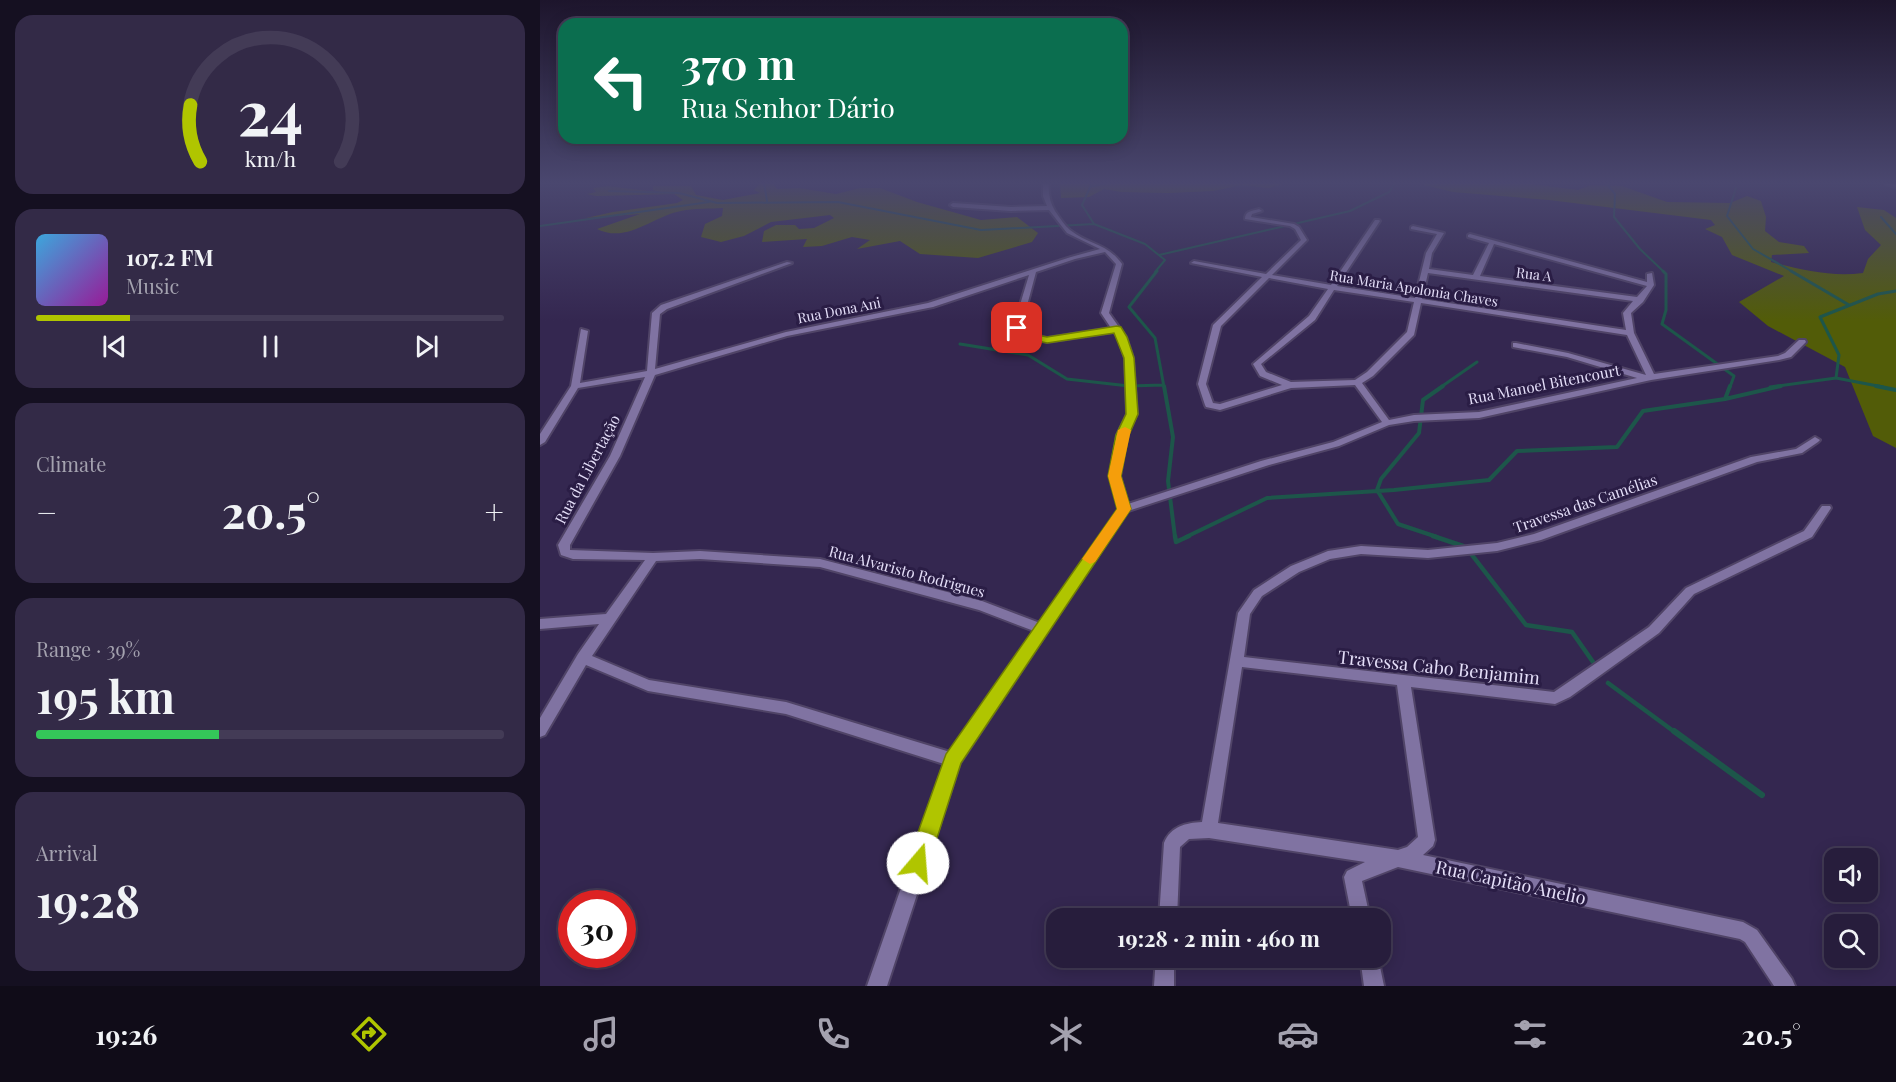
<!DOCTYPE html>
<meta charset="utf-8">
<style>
body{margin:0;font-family:"Playfair Display",serif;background:#332a47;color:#f1f3f6;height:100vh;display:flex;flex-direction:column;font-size:22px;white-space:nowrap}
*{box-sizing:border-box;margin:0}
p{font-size:20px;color:#a4a2af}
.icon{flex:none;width:33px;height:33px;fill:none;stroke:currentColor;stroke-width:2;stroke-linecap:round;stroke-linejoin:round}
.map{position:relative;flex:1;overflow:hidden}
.details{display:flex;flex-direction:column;gap:15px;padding:15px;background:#151021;width:540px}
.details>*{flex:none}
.banner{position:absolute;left:18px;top:18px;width:570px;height:126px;border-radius:18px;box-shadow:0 3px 15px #0003,0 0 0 2px #433b56;background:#0b6e4f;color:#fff;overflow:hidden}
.controls{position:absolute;left:1284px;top:848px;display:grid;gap:12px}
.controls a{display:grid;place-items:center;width:54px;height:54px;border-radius:12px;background:#271d3c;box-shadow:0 3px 15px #0003,0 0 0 2px #433b56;font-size:30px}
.speed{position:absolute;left:18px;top:890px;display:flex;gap:12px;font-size:30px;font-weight:700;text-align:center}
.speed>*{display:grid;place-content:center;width:78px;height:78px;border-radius:50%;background:#271d3c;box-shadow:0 3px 15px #0003,0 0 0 2px #433b56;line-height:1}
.speed .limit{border:9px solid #d22;background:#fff;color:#111}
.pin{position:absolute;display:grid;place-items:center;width:51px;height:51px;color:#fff;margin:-26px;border-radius:12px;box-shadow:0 3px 9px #0006}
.me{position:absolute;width:66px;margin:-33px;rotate:18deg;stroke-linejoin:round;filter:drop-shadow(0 0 4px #0008)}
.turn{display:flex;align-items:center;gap:21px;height:126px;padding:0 24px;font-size:27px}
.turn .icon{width:78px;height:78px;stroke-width:2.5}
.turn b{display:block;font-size:42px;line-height:51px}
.big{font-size:45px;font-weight:700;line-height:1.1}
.details .widget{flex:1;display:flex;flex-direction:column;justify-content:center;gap:9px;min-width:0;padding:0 21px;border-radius:18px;background:#332a47}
.details .dial{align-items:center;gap:0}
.dial svg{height:156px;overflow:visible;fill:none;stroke:#433b56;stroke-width:7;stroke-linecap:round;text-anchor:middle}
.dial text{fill:#f1f3f6;stroke:none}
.song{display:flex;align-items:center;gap:18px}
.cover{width:72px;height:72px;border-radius:9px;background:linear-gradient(135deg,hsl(200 70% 55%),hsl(300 70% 35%))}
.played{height:6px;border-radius:3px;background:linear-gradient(90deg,#b0c500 20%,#433b56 20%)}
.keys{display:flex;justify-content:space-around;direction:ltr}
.heat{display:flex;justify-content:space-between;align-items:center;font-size:33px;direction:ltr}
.charge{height:9px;border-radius:4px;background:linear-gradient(90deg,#34c759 39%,#433b56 0)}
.trip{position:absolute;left:506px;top:908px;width:345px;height:60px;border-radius:18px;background:#271d3c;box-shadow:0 3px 15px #0003,0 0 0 2px #433b56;font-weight:700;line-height:60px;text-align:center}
.menu{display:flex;height:96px;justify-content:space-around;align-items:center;background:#100c18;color:#a4a2af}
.menu .icon{width:42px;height:42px}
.menu .current{color:#b0c500}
.menu b{font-size:27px;color:#f1f3f6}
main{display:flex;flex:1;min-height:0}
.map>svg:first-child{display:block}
.green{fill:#525c08}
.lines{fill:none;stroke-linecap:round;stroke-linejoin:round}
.stream-far4{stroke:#1d564a;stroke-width:2}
.stream-far3{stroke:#1d564a;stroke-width:3}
.stream-far2{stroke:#1d564a;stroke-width:4}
.stream-far1{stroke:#1d564a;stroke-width:4.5}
.stream{stroke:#1d564a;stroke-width:6}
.minor-casing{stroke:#504467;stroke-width:4}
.minor{fill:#8073a2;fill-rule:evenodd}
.route{fill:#b0c500;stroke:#728000;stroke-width:1.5}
.slow{fill:#f59e0b}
.labels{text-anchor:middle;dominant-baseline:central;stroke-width:6;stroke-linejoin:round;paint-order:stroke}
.far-street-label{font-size:14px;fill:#e4def8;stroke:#2a1d45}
.street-label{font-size:15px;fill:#e4def8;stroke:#2a1d45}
.near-street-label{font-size:18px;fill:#e4def8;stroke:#2a1d45}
</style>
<main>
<section class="details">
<div class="widget dial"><svg viewBox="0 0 100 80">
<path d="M14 69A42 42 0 1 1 86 69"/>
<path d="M14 69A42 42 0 0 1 9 40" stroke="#b0c500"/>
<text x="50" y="56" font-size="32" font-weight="700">24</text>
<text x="50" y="72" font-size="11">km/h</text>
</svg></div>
<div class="widget">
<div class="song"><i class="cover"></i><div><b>107.2 FM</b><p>Music</p></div></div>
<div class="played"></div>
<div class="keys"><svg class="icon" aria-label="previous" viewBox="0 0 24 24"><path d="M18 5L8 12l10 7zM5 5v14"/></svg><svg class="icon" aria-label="pause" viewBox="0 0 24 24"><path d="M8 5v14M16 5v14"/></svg><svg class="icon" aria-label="next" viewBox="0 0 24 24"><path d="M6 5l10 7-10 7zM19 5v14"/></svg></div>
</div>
<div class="widget"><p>Climate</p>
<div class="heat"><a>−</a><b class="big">20.5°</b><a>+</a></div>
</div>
<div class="widget"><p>Range · 39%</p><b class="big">195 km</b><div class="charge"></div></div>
<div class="widget"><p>Arrival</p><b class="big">19:28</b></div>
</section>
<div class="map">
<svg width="1356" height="986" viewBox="0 0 1356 986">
<rect width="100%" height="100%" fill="#342750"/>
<!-- green -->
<path class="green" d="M220,183H233L237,189L259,188L296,194L320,188H340L377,202L441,220L477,217L498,233L492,242L438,258L380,254L360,241L317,249L330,240L312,237L282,246L263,247L267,239L222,242L224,231L236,225H255L259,229L274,228L294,218L290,215L231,222L204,236L181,242L161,237L165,224L182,216L183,208C170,209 154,208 141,211C113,216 87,244 57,229L100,214L46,218L73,212L137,203L143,200L134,194L56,196L47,194L56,192L53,188L68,186L124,193L113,190V186H151L156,195L183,200L220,193L214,190Z
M520,183H747L728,188L702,185L673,191L628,193L581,192L564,189L549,197L521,198Z
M876,183H984L1038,190L1051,185L1082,186L1127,202L1190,203L1207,196L1221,201L1226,217L1225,231L1239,242L1264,246L1269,253L1232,255L1231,262C1262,270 1291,277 1323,273L1328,259L1341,245L1325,230L1317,207L1344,210L1356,218V448L1333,436L1305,367L1228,326L1199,302L1244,276L1192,255L1182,237L1165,229L1175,225L1171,220L1009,200L913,192Z"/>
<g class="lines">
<!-- stream-far4 -->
<path class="stream-far4" d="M224,183L227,201
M552,183L542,205L554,224L605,244L625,260L615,272
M1066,183L1075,194L1074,217L1100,249L1124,272
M550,187L567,183
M1196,188L1187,216L1213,249L1253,272
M69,191L139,193L177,203L298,202L441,230L554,224
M1341,217L1356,234
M0,226L169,202
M619,255L810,211L849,192L855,183"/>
<!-- stream-far3 -->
<path class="stream-far3" d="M617,271L589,307L615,338L624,387
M1123,271L1126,274V310L1122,324L1194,376L1190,387
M1251,271L1309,305
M420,344L488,355L527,379L589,386L623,385
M1296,378L1343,387
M901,387L937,362
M1230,387L1296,378L1299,355L1280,317L1338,294L1356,291"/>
<!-- stream-far2 -->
<path class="stream-far2" d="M624,386L633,437L628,481L635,537
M1336,386L1356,390
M1185,399L1190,386
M646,537L727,498L854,490L949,480L977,451L1077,447L1103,411L1185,399L1241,386
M897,537L858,524L837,490L841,479L879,433L883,400L903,386"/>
<!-- stream-far1 -->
<path class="stream-far1" d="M635,536L636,542L649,536
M893,536L923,546
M932,555L986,625L1032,632L1053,662
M1068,683L1136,733"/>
<!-- stream -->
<path class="stream" d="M1134,731L1222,795"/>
<!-- minor casing -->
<g class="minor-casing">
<path id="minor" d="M503,183H509C508,194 510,202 515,211C520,218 524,225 530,230C549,245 567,243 582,264L569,313L586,337L593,358L597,414L587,435L580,476L588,504L721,461L793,442L842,422L815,385L751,388L680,410L666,407L665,405L658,384L673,325L722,277L651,263L654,261L726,274L761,240L755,229L750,226L705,219C705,211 712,211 719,209L722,211L712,214L711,217L754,224L759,227L767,240L732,275L791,285L835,220H839L840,221L797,286L875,298L886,253L897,234L871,229V227L873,226L904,233L892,253L889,269L933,275L949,243L928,237V235L930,234L1107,282V274L1112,273L1114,285L1103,302L1091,313L1094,333L1114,374L1238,356L1245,353L1259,340H1265L1266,342L1251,357L1239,360L1111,380L939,418L874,421L849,425L799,446L729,465L588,511L420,763L347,986H327L404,764L246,714L108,691L46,665L5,735L0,737V718L38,654L59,624L0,629V619L66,614L105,560L33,559L21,555L18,545L70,456L105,377L38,388L5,442L0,445V434L31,386L41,329L48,331L40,383L107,371L112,313L121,305L247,262L252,263L127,309L120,314L115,369L246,332L388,303L531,257L560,249L527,233L509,210L471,211L413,207L410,205L413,203L471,207L507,206L503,196ZM954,244L1107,286L1097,297L940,276ZM565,252L576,264L561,313L571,328L507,338L482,332L481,328L496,272L535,259ZM888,273L1093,301L1083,313L1086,330L882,299ZM489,275L473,328L476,336L507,342L574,332L578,337L585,358L587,414L577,435L570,476L579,509L500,623L442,601L280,559L160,551L113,553L30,550V545L80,456L115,375L247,336L393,307ZM729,278L788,289L769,316L713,364L720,376L742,385L680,404L673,403L666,384L681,326ZM794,290L874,302L867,332L827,372L815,380L751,382L726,372L721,364L775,320ZM881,303L1087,335L1106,375L1028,353L976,343H973V347L1027,357L1097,378L939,412L874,415L849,420L822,383L833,376L874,335ZM160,559L280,567L439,610L494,631L410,752L246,702L109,680L52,656L116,561Z
M1345,183H1356V187L1345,184Z
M1275,437L1280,440L1278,442L1262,453L1217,462L1001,540L957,551L888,558L821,554L790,559L759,572L722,596L710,614L704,657L1014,692L1109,627L1146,588L1264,531L1282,506H1290L1291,508L1272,537L1154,594L1119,633L1030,697L1015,704L871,687L895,840L893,846L883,855L1203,922L1217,930L1252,979L1255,986H1234L1205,942L1200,939L858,867L822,881L830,918H812L804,877L807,871L825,862L669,838L649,839L640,847L637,918H619L624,843C631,826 646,823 662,822L698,613L714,590L751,566L788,551L821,546L888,550L957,543L994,534L1211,457L1256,449ZM702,667L857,685L878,837L867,847L858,850L678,823Z
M616,957H634V986H614Z
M820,957H838L844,986H824Z"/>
</g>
<!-- minor -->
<use href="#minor" class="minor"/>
</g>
<!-- sky -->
<linearGradient id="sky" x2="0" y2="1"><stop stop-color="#1d152c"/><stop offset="0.57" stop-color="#4a476f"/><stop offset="1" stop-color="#4a476f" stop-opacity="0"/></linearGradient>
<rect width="1356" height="321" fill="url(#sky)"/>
<!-- route -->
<path class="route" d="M477,325L481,326L483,332L507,337L577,326L581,327L587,337L594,358L598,414L589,435L581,476L591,509L421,763L389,863L386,871L378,874L371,871L367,863L406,754L577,509L568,476L576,435L586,414L584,358L574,333L507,343L475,336L472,328Z"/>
<!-- slow -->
<path class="slow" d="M585,427L591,430L581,476L591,509L555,562L550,564L542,559L577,509L568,476L578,430Z"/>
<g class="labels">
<!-- far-street labels -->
<g class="far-street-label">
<text transform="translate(994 274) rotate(7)">Rua A</text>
<text transform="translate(874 288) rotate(9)">Rua Maria Apolonia Chaves</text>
<text transform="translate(299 310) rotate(-11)">Rua Dona Ani</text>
</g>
<!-- street labels -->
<g class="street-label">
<text transform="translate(1004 384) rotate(-11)">Rua Manoel Bitencourt</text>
<text transform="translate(47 469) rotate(-62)">Rua da Libertação</text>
<text transform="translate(1045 503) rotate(-19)">Travessa das Camélias</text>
<text transform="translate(367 571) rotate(15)">Rua Alvaristo Rodrigues</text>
</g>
<!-- near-street labels -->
<g class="near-street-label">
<text transform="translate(899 667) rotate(6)">Travessa Cabo Benjamim</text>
<text transform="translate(971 882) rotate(12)">Rua Capitão Anelio</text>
</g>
</g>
</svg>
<div class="controls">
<a><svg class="icon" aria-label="sound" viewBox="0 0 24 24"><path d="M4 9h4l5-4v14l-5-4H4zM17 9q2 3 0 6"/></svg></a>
<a><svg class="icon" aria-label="search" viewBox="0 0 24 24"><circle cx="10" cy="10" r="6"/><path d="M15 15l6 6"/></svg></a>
</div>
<div class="speed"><div class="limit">30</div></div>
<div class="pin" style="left:477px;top:328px;background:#d93025"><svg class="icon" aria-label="arrive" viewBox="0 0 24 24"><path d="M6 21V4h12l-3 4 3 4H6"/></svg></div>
<svg class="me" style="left:378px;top:863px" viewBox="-20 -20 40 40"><circle r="19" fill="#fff"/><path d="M0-13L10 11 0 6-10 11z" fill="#b0c500"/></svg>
<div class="trip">19:28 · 2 min · 460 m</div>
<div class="banner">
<div class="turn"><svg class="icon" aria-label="left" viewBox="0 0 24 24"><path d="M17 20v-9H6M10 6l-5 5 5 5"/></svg><div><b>370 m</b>Rua Senhor Dário</div></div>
</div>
</div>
</main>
<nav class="menu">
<b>19:26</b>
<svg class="icon current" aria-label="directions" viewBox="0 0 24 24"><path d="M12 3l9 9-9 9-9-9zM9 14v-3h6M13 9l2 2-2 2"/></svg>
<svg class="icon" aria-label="music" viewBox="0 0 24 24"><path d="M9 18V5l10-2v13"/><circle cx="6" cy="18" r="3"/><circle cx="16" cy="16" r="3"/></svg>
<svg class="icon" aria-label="phone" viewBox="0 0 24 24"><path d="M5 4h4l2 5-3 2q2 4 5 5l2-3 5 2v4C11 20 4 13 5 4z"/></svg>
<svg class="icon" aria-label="climate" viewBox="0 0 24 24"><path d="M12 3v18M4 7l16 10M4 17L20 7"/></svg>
<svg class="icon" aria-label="car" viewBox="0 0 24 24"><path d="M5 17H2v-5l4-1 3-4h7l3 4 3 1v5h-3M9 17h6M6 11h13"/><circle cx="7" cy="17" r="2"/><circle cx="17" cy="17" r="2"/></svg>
<svg class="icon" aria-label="filters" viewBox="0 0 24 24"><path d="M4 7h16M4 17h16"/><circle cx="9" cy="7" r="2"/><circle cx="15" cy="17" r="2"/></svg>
<b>20.5°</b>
</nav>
